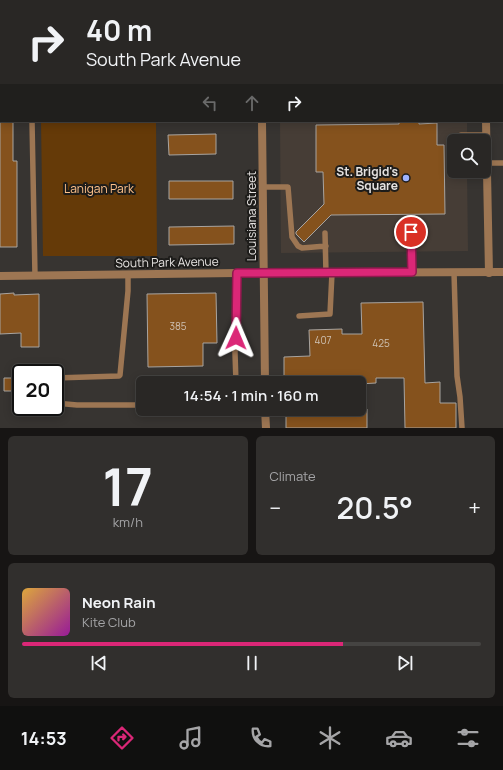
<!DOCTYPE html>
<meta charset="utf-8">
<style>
body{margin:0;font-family:Manrope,sans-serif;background:#312f2d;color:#f1f3f6;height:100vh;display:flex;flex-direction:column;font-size:15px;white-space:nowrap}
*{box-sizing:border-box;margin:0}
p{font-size:13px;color:#a5a5a7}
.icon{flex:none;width:22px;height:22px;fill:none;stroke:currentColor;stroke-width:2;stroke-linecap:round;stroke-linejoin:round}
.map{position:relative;height:428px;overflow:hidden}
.drawer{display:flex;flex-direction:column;gap:8px;padding:8px;background:#171514;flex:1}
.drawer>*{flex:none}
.top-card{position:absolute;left:0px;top:0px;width:503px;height:122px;box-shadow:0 2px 10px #0003,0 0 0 1px #454442;background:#292725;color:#f1f3f6;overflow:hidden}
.controls{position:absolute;left:447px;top:134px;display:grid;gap:8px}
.controls a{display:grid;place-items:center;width:44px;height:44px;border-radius:6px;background:#292725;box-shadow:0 2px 10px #0003,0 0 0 1px #454442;font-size:20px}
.speed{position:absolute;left:12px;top:364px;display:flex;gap:8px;font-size:20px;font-weight:700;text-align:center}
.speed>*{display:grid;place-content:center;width:52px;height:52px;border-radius:50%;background:#292725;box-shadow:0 2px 10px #0003,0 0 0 1px #454442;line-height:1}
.speed .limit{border:2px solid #111;border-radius:6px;background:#fff;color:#111}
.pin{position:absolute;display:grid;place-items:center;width:34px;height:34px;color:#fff;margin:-17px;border:2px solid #fff;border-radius:50%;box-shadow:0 1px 4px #0007}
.me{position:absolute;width:44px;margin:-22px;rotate:1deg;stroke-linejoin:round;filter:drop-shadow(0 0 3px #0008)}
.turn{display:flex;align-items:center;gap:14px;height:84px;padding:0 20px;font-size:18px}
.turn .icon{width:52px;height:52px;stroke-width:2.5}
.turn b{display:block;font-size:28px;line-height:34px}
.lanes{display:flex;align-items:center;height:38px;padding:0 20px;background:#0003;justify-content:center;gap:20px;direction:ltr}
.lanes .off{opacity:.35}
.big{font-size:30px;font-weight:600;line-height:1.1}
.drawer .widget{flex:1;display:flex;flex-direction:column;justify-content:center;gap:6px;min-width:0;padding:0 14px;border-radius:6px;background:#312f2d}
.drawer .dial{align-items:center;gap:0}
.dial b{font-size:52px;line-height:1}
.song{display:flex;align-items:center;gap:12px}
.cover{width:48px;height:48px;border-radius:6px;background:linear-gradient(135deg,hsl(40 70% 55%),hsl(300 70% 35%))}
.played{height:4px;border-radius:2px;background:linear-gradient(90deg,#db2777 70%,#454442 70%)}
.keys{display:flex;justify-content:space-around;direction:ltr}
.heat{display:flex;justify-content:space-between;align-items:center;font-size:22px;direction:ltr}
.drawer .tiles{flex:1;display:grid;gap:8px;grid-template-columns:1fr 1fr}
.widget:last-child{grid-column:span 2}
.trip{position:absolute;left:136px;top:376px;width:230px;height:40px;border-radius:6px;background:#292725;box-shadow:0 2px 10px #0003,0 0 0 1px #454442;font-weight:600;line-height:40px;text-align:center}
.dock{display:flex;height:64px;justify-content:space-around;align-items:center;background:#10100f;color:#a5a5a7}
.dock .icon{width:28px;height:28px}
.dock .on{color:#db2777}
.dock b{font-size:18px;color:#f1f3f6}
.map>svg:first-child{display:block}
.built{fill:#463d36}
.green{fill:#653a08}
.building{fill:#85521d;stroke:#a8a4a0}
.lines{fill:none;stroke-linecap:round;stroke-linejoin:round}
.service{stroke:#9d7653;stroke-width:5.5}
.minor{stroke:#9d7653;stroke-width:8}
.tertiary{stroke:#9d7653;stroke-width:8}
.route-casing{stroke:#8e194d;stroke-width:10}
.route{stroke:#db2777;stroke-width:7}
.poi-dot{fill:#a0b3fd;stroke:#1d1c1a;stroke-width:1.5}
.labels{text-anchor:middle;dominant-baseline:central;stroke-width:4;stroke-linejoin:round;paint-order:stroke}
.number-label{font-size:10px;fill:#cec0b1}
.poi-label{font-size:12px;font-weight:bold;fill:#e7e4e2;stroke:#1d1c1a;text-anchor:end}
.park-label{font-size:12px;fill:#fec18a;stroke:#1d1c1a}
.street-label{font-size:12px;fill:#e7e4e2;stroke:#1d1c1a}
</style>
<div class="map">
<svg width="503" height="428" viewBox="0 0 503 428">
<rect width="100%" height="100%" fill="#373431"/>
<!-- built -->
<path class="built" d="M280,121H467V141H454V171H467L468,251L281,253Z"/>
<!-- green -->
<path class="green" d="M7,0H140V1H8Z
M41,121H156L157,256H43Z"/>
<!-- building -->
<path class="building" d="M0,121H13V161H17V247H0Z
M399,121H419V124L437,123V145H444L445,214L331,215L304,242L296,234V232L324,204L323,172H316V125L399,124Z
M216,134V154L169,155L168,135Z
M169,181H233V199H169Z
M234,226V244L169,245V227Z
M14,293V295L39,294V347H21V333L0,334V294Z
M216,293L217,343H203V366L148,367L147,294Z
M423,302L425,383L440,382V403H456V428H405L404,378H376V383L359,384L287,383V378H284V357L310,356L309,330L342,329V334H362L361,303Z
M4,378H21V391H4Z
M286,409H367V428H286Z"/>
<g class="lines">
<!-- service -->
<path class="service" d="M148,0V1
M393,1V0
M32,121L35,276
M461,135H486
M487,163H503
M263,187H288L292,237L298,246L302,248L326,246
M325,233L326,273
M411,233L412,272
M454,272L457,376L460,397L462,428
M299,316L330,314L332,273
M55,378L119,376L120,375L128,291V274
M236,383L235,353L237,273
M55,403L77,405H143"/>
<!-- minor -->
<path class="minor" d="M485,0V1
M502,66H503
M0,72H1
M486,121L489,273"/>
<!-- tertiary -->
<path class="tertiary" d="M261,0V1
M262,121L265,383
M0,276L237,273L503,272
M265,409L266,428"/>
</g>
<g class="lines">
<!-- route casing -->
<g class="route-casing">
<path id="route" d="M236,338L237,273L412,272L411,232"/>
</g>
<!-- route -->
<use href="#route" class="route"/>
</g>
<!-- markers -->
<circle class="poi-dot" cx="406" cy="178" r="4"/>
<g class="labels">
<!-- number labels -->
<g class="number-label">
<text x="178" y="326">385</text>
<text x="323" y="340">407</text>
<text x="381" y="343">425</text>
</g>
<!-- poi labels -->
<g class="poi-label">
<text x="398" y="171">St. Brigid's<tspan x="398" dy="14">Square</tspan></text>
</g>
<!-- park labels -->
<g class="park-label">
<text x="99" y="188">Lanigan Park</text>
</g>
<!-- street labels -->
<g class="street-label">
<text transform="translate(251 216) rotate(-90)">Louisiana Street</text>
<text transform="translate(167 262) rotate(-1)">South Park Avenue</text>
</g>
</g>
</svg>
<div class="controls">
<a><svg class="icon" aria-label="search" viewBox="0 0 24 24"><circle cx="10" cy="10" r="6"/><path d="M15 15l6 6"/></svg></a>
</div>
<div class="speed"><div class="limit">20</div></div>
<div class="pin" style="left:411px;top:232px;background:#d93025"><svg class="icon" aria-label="arrive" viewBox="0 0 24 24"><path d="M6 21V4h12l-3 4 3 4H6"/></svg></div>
<svg class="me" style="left:236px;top:338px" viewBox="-20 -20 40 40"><path d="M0-17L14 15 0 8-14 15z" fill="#db2777" stroke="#fff" stroke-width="4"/></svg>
<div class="trip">14:54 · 1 min · 160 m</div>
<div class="top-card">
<div class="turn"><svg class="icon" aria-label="right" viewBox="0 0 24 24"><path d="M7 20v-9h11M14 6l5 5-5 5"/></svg><div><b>40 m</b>South Park Avenue</div></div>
<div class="lanes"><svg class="icon off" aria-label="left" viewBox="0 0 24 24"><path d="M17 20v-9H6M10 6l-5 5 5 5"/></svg><svg class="icon off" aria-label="ahead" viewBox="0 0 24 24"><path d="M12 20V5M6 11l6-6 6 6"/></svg><svg class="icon" aria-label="right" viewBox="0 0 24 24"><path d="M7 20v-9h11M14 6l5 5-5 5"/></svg></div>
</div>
</div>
<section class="drawer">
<div class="tiles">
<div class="widget dial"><b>17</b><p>km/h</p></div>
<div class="widget"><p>Climate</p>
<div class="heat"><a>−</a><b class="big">20.5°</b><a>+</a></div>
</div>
<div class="widget">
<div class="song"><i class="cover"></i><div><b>Neon Rain</b><p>Kite Club</p></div></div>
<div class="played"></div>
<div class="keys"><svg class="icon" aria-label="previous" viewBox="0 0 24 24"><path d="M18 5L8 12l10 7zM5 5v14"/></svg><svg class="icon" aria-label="pause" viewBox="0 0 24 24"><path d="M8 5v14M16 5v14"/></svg><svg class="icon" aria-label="next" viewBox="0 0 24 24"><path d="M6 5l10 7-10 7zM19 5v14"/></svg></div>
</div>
</div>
</section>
<nav class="dock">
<b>14:53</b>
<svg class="icon on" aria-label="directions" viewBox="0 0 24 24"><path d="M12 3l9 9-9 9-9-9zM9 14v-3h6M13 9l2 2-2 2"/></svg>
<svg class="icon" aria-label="music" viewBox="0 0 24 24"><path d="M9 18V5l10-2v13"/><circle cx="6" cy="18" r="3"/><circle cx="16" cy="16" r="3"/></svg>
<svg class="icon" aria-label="phone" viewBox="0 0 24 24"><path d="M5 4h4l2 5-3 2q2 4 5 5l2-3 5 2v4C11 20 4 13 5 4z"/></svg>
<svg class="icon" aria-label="climate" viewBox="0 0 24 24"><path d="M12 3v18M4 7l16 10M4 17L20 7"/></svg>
<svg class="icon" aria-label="car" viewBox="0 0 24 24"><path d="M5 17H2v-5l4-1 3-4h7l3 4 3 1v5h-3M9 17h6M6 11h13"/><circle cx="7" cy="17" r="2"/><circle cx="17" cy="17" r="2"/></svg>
<svg class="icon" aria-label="filters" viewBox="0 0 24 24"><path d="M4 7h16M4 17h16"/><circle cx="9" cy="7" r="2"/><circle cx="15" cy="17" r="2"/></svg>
</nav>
